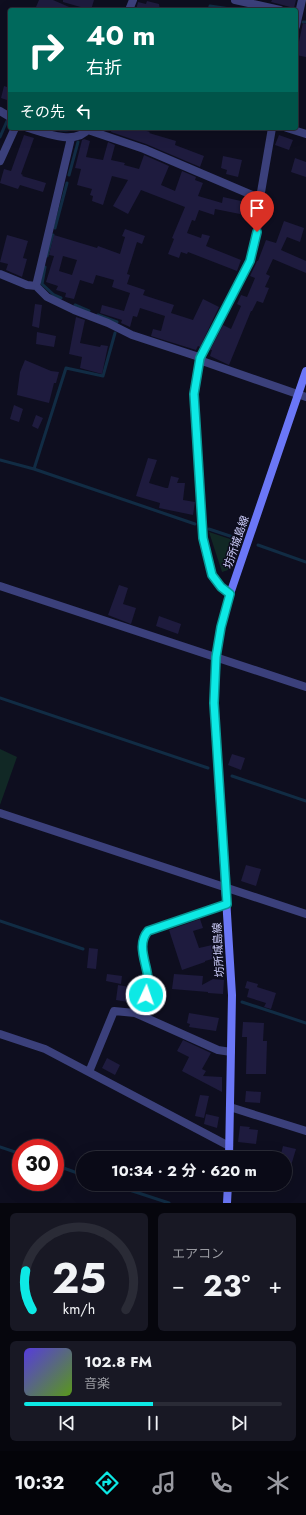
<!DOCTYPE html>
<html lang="ja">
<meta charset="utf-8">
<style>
body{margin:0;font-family:Jost,"Noto Sans JP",sans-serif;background:#181824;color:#f1f3f6;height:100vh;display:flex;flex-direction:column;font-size:15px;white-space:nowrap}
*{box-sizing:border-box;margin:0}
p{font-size:13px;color:#999aa1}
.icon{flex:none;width:22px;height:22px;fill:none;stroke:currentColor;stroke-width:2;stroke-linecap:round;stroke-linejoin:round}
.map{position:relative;height:1203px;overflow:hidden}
.sheet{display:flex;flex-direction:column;gap:10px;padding:10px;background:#06060d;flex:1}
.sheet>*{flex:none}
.guide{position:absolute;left:8px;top:8px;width:290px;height:122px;border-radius:4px;box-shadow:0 4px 16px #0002,0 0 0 1px #2a2b36;background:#00695c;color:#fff;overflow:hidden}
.speed{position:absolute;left:12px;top:1139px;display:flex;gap:8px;font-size:20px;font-weight:700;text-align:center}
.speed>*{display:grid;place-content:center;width:52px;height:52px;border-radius:50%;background:#0a0a17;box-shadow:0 4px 16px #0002,0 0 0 1px #2a2b36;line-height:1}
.speed .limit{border:6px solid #d22;background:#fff;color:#111}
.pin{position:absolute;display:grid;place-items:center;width:34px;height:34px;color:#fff;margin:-41px -17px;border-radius:50% 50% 50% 0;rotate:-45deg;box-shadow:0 0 4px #0007}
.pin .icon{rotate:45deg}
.me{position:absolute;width:44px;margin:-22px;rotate:3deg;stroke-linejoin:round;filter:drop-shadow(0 0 3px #0008)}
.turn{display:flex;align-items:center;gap:14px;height:84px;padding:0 12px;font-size:18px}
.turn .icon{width:52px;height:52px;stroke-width:2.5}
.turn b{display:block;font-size:28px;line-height:34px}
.then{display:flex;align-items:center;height:38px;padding:0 12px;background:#0003;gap:8px;font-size:15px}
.big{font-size:30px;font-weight:700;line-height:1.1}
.sheet .widget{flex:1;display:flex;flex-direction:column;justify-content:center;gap:6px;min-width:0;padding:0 14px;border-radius:6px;background:#181824}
.sheet .dial{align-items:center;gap:0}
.dial svg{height:104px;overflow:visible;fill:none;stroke:#2a2b36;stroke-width:7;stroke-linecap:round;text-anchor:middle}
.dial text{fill:#f1f3f6;stroke:none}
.song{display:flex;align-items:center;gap:12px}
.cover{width:48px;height:48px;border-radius:6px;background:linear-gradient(135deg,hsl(250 70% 55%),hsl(90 70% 35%))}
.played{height:4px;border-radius:2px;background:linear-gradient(90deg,#0de9e5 50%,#2a2b36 50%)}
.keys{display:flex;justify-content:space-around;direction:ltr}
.heat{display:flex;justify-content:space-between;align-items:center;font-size:22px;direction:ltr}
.sheet .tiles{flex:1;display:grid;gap:10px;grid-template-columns:1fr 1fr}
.widget:last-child{grid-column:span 2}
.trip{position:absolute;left:76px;top:1151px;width:216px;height:40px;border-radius:20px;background:#0a0a17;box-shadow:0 4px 16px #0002,0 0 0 1px #2a2b36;font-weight:700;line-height:40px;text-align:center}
.tab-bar{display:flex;height:64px;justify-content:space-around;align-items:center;background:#040409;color:#999aa1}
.tab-bar .icon{width:28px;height:28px}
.tab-bar .selected{color:#0de9e5}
.tab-bar b{font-size:18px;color:#f1f3f6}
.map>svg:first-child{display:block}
.green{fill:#112825}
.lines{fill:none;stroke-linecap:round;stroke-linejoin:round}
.stream{stroke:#112c44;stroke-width:3}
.building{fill:#1e1b3e;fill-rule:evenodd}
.street{stroke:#3b407b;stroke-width:8}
.secondary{stroke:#6b77f7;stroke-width:8}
.route-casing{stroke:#089795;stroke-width:10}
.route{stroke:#0de9e5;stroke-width:7}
.labels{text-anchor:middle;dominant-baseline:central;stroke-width:3;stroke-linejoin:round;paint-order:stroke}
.street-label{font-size:11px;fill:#cecefc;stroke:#0e0e1f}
</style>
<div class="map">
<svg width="306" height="1203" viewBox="0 0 306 1203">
<rect width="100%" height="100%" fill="#0e0e1f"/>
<!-- green -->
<path class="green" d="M209,532L239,542L228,570L222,572Z
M0,749L17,757L0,805Z"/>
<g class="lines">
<!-- stream -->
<path class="stream" d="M209,10L210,6L237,10
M303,22H306
M54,128C60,130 69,131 75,128
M0,137L7,121
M69,175L78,142
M55,228L67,183
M47,256L53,235
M45,267L42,284L54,295L61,298
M75,305L89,311
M98,315L117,322
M0,460L34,469L195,524
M34,469L66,368L103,376L115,333
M209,529L239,539
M258,545L306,562
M0,698L208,768
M232,776L306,801
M0,921L83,949
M242,1002L306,1023
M0,1147L21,1154
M55,1165L83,1175
M111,1184L169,1203"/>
</g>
<!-- building -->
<path class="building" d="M39,0H53L76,10H43L36,7Z
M63,0H94L91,10L63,2Z
M272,0H296L294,8L271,2Z
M147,1L159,4L160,10H136L138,2L146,4Z
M303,23L306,24V57L296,55Z
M4,86L10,88V101L1,98Z
M112,128H141L140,129L150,132L149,133L176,141L175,145L204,156L200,167L146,144L111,132Z
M24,135L34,138L21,174L23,175L22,176L46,183L43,192L20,185L18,189L0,183L4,169L11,171Z
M279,135L293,140L289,150L275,145Z
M84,139L90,141L86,157L103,160L108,142L115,145L111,160L125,163L124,165L139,169L144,155L169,166L161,185L175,191L182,171L196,177L195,180L203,183L198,196L222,203L223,197L241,201L240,204L252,207L250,216L215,209L214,215L199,210L195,221L192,220L187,233L201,238L202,234L210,236L206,246L241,260L237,271L188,252L187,254L181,252L179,258L168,254L174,239L172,238L185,207L141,190L128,214L113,206L128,180L112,176L103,205L92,201L93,196L90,195L92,189L77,185L81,169L75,168L82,140Z
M223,156L242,160L238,177L226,174L227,170L221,168Z
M295,158L306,162V177L291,172Z
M284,221L304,228L300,242L287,237L281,250L306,261V273L273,259L266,274L270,276L265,287L269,288L263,303L257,301L252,311H251L229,365L210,356L212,350H210L223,325L231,329L241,306L237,304L241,295L247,297L255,278L250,276L257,261H258L266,240L276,243Z
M125,229L145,236L142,244L137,242L127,274L130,275L127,284L145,290L143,295L174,305L171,313L193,320L203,299L219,307L200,347L198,346L196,350L151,336L153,329L161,331L165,316L140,308L137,317L133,316L130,327L121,323L122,320L100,313L102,305L124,311L130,293L112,287L114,280L96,275L93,284L80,280L74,299L65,297L66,293L56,290L58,286L46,282L54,256L49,255L54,235L97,248L98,246L120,254L125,237L122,236ZM63,256L77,260L72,275L59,271Z
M7,235L28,241L23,258L27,259L22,277L6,270L8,264L0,262Z
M35,304L42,305L39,328L32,326Z
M76,317L85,320L80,343L100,347L101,345L108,346L102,374L80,368L82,357L69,354Z
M37,332L56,336L54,347L36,344Z
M25,360L51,371L59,372L56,383H54L49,403L17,395L20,372Z
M14,405L23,409L19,422L10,419Z
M36,415L43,418L38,429L32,426Z
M148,458L157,460L149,483L166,488H168L171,476L179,478L177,483H185L183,500L195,502L193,515L159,508L160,503L136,496Z
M119,585L128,588L123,604L136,608L131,624L108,615Z
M159,616L181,624L178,634L156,626Z
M232,754L245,758L241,770L228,765Z
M246,865L261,869L256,886L241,881Z
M200,919L203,928L193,931L199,948L221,943L223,956L205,961V962L182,970L169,930Z
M89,948L98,949L96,969L87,968Z
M107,974L122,976L121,984L106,981Z
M174,974L203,976L202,985L213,979L224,980L223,994L208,993V992L172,989Z
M247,981L258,984L257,987L276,993L271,1009L264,1007L266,1003L247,997L249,989L245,988Z
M118,985L142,989L140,1004L116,1000Z
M189,1013L219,1018L216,1031L189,1027L190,1024L187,1023Z
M243,1022L264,1023L263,1041H267L266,1074H246L247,1037H242Z
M183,1040L211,1053L202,1069L206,1071L203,1076L222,1077V1092L182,1071L189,1057L177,1051Z
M107,1058L120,1065L115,1075L102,1068Z
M246,1091L261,1092L260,1103L245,1102Z
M200,1095L209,1096L204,1118L195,1116Z
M206,1114L219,1117L217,1128L204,1124Z
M240,1126L250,1127L249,1129L258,1130L256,1144L238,1142Z
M283,1146L296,1149L287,1179H285V1158H280Z"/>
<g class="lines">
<!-- street -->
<path class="street" d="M235,0L280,10
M129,10L133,0
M296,26L302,0
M0,111L10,117
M28,128C44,133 77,146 89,128
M287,128L306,134
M88,130L144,149L252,195L260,198
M0,161L15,128
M0,274L27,285L36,286L47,297L74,310L108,323L132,335L196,356L205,362L306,397
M36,286L71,138
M0,586L306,687
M230,594L221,587L212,575L203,538L194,394L200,358L250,261L257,232L260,198L272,128
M0,813L306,914
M227,904L148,931C136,945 147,962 148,979C148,990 146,1006 142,1016L218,1050L231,1052
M0,1034L45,1049L229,1146
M89,1072L114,1011L135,1013L142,1016
M230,1107L306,1131"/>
<!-- secondary -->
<path class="secondary" d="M229,1158L232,995L214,703L216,657L221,627L230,594L306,371
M227,1203L228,1184"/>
</g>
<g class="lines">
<!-- route casing -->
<g class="route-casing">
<path id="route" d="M146,995C146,990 148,984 148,979C147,963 136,945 148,931L227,904L214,703L216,657L221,627L230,594L221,587L212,575L203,538L194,394L200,358L250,261L257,232"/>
</g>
<!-- route -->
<use href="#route" class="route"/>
</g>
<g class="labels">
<!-- street labels -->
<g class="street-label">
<text transform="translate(236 542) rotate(-71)">坊所城島線</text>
<text transform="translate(218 950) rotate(-93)">坊所城島線</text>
</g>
</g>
</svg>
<div class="speed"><div class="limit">30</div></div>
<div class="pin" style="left:257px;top:232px;background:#d93025"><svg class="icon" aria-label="arrive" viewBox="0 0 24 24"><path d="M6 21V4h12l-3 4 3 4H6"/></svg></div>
<svg class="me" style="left:146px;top:995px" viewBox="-20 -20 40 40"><circle r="17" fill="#0de9e5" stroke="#fff" stroke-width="3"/><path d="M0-11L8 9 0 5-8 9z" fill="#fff"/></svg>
<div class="trip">10:34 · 2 分 · 620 m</div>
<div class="guide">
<div class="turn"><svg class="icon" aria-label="right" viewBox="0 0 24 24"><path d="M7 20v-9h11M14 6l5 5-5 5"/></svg><div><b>40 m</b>右折</div></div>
<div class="then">その先<svg class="icon" aria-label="left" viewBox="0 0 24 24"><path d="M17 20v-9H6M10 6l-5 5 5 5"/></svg></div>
</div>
</div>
<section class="sheet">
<div class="tiles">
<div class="widget dial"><svg viewBox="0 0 100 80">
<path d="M14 69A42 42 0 1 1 86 69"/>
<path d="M14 69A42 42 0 0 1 9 39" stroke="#0de9e5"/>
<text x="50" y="56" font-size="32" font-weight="700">25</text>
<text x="50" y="72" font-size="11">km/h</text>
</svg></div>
<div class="widget"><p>エアコン</p>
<div class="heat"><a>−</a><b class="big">23°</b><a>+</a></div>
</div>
<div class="widget">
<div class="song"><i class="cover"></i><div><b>102.8 FM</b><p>音楽</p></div></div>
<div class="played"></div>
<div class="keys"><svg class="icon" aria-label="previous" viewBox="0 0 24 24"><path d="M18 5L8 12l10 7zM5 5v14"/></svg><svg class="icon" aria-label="pause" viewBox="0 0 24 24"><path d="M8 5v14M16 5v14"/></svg><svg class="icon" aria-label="next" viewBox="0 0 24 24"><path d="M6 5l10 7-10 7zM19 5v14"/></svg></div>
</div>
</div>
</section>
<nav class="tab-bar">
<b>10:32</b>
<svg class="icon selected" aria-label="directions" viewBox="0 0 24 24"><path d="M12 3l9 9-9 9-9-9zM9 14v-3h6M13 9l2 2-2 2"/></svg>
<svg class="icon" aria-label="music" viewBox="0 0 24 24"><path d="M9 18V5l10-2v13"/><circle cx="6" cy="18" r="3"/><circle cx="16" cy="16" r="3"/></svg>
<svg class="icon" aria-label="phone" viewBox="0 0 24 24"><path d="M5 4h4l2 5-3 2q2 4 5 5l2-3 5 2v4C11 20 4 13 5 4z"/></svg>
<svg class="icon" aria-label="climate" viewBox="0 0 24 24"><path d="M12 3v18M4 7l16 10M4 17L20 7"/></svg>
</nav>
